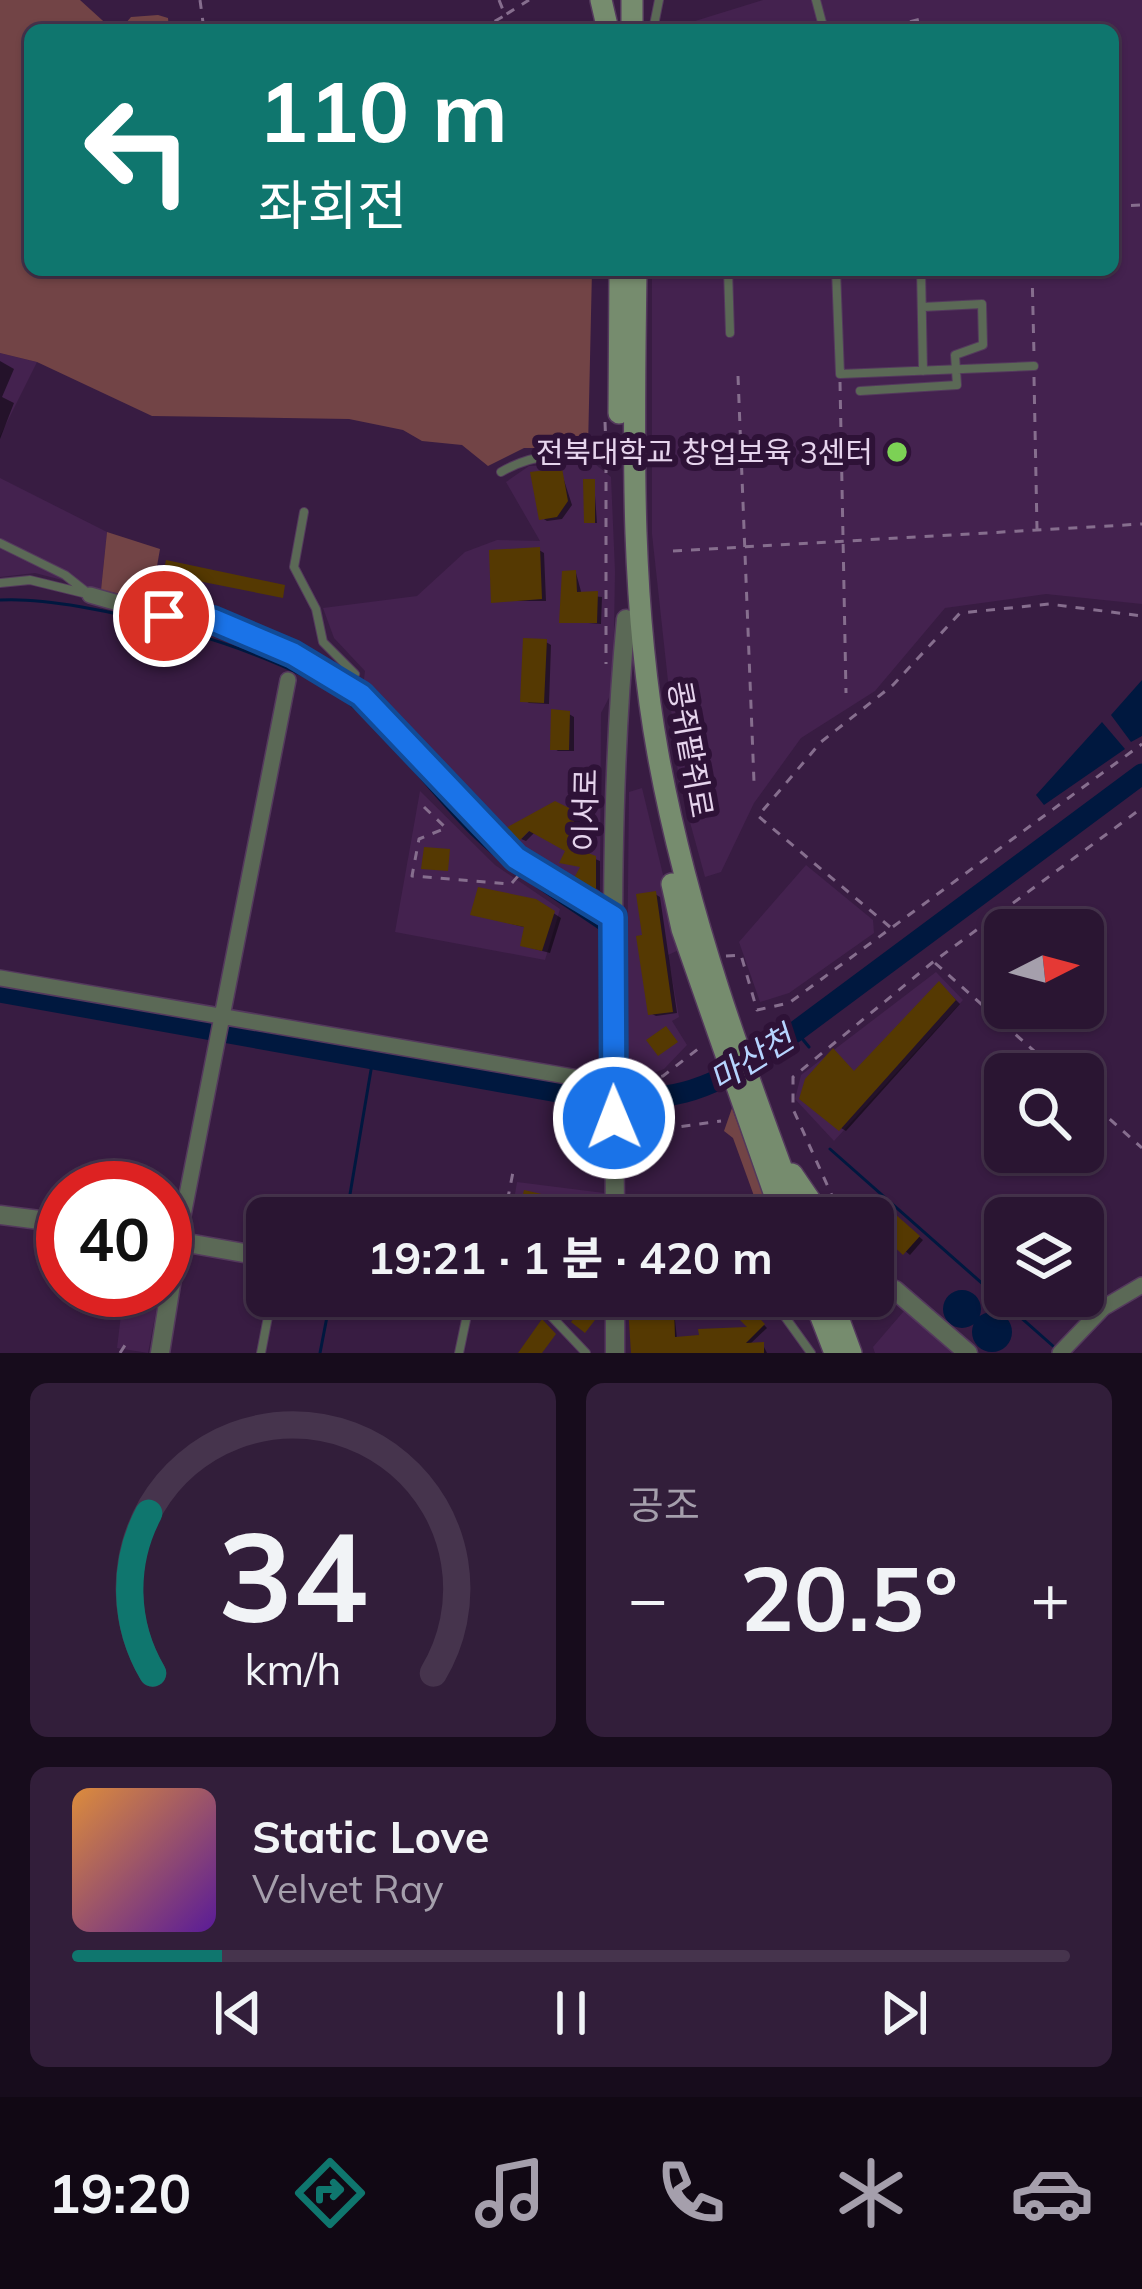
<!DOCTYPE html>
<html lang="ko">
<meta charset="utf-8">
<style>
body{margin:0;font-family:Mulish,"Noto Sans KR",sans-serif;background:#321e3a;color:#f1f3f6;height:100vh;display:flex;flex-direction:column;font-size:45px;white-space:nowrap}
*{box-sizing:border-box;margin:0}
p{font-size:39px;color:#a59fac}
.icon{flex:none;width:66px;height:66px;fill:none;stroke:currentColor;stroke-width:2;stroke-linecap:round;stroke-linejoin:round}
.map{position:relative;height:1353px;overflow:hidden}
.side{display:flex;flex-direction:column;gap:30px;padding:30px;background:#170c1c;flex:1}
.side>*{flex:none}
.top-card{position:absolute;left:24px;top:24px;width:1095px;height:252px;border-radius:18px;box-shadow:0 3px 9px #0004,0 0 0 3px #46344d;background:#0f766e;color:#fff;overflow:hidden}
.needle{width:78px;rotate:84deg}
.tools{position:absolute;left:984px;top:909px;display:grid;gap:24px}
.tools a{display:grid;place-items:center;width:120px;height:120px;border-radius:18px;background:#2a1532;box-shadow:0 3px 9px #0004,0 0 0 3px #46344d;font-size:60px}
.speed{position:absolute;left:36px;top:1161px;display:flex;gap:24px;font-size:60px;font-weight:700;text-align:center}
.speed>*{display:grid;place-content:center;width:156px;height:156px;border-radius:50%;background:#2a1532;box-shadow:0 3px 9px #0004,0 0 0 3px #46344d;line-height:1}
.speed .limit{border:18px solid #d22;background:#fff;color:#111}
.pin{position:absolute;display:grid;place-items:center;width:102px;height:102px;color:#fff;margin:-51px;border:6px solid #fff;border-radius:50%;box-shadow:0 3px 12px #0007}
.me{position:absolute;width:132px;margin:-66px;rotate:359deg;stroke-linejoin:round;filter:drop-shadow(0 0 9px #0008)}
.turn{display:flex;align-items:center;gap:42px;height:252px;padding:0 36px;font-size:54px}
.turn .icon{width:156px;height:156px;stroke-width:2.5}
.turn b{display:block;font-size:84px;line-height:102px}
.big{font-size:90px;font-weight:700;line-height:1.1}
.side .card{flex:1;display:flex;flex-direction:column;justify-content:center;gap:18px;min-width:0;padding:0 42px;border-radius:18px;background:#321e3a}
.side .dial{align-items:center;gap:0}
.dial svg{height:312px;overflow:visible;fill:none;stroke:#46344d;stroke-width:7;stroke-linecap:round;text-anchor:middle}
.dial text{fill:#f1f3f6;stroke:none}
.song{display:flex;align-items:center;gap:36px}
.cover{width:144px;height:144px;border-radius:18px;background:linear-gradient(135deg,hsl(30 70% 55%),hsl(270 70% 35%))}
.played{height:12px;border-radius:6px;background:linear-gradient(90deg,#0f766e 15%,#46344d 15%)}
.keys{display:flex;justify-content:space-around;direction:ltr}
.heat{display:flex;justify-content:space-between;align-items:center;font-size:66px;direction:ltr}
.side .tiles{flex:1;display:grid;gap:30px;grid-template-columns:1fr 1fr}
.card:last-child{grid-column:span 2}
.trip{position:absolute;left:246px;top:1197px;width:648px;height:120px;border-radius:18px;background:#2a1532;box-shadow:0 3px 9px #0004,0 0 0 3px #46344d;font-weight:700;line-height:120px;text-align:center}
.menu{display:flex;height:192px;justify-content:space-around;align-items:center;background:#110814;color:#a59fac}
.menu .icon{width:84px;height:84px}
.menu .current{color:#0f766e}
.menu b{font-size:54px;color:#f1f3f6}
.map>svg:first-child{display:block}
.built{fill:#44224f}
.green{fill:#724446}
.water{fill:#00183f}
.shadow{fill:#0007}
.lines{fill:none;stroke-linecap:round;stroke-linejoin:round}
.stream{stroke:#00183f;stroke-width:3}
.river{stroke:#00183f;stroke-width:21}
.building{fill:#553902}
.service-casing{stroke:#54395d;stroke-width:10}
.minor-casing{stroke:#54395d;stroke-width:18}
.tertiary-casing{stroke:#54395d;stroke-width:21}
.secondary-casing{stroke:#54395d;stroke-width:24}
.path{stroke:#866e8e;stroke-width:3;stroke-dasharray:9 9;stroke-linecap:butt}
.service{stroke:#5b6956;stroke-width:8}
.minor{stroke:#5b6956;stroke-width:15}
.tertiary{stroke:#5b6956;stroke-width:18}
.secondary{stroke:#768c6e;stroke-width:21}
.route-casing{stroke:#114b97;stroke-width:30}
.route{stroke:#1a73e8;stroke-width:21}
.poi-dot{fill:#7cd155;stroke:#2e1237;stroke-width:4.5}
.labels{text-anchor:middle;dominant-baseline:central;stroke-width:12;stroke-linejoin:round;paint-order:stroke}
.poi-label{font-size:30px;fill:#e6d4ed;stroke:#2e1237;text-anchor:end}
.street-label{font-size:30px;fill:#e6d4ed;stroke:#2e1237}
.water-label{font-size:33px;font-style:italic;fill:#b6d4fe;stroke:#2e1237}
</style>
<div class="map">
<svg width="1142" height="1353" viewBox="0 0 1142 1353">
<rect width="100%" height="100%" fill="#381c42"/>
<!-- built -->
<path class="built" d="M763,0H1142V604L1046,594L945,608L875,691L801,738L754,803L721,872L705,877L679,782L652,534V270H1113V30H666Z
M0,353L37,362L0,436Z
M595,464L611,477L615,571L613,690L601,713L600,902L498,829L363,687L365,671L334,638L323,608L417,596L465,552L497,540L540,541L506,482L529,466Z
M0,478L107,532L101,590L35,573L0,577Z
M642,788L681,949L668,955L679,1017L672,1021L687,1045L664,1069L641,1078L626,1077L629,792Z
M420,791L495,865L560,909L545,960L395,932Z
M806,865L873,920L874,933L789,993L760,1002L739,942Z
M936,972L963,1000L834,1141L795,1099L801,1075Z
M517,1182L604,1193L603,1218H511Z
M124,1290H160L148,1353L117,1348Z
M904,1311L954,1353H875L873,1347Z"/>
<!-- green -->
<path class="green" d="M0,0H80L113,30H30V270H592L588,448H524L488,466L462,445L422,441L403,430L349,419L152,416L37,362L0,353Z
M158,15L168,18L169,30H120L131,17Z
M107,532L160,549L150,606L135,597L101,590Z
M732,1108L772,1218H762L733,1138L724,1131Z"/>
<!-- water -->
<path class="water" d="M1142,680V736L1131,742L1111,715Z
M1102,722L1125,749L1044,805L1036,795Z
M943 1309a19 19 0 1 1 38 0a19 19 0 1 1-38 0Z
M972 1332a20 20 0 1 1 40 0a20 20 0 1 1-40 0Z"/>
<!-- shadow -->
<path class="shadow" d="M0,361L14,369L2,397L14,403L0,439Z
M561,471L572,505L562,519L547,521L542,518Z
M594,482L597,523H590L587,522Z
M539,550L544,553L546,601H494Z
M576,573L582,595L602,597L601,624L563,621Z
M546,642L551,645L549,704L529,703L524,700Z
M569,714L574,717V751H558L553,748Z
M555,805L582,818L576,830L597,838L588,856L600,861V891L578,877L583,867L569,850L536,831L526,841L521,839Z
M655,894L660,897L677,1013L656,1016L650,1013L645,938Z
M535,901L561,918L550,953L531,948L527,928L473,914Z
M944,988L960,1004L846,1131L841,1128L856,1074Z
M887,1210L923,1240L910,1255L874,1225Z
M745,1305L767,1328L748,1346L763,1345L767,1353H634L674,1310L677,1339L753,1330Z"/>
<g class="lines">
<!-- stream -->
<path class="stream" d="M0,600C83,595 284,651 349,703C396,741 432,796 476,838C512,873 560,901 602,930L601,1076
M795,1030L809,1047
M601,1098V1086
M830,1149L1053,1346
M346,1218L373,1058
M320,1353L331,1296"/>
<!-- river -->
<path class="river" d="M0,992L591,1098C676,1100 696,1096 768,1052L1142,774"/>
</g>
<!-- building -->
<path class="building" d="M562,468L568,501L557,517L539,520L530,472Z
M583,479H595V523H584Z
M540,547L542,599L491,603L489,550Z
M166,560L285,585L283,598L163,574Z
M576,570L577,592L598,591L597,623H559L562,571Z
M523,638L547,639L544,703L520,702Z
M551,709L570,711L569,750H550Z
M555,801L579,813L572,825L594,833L585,852L596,856V892L574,878L580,867L559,863L565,851L529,831L519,841L504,829Z
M424,847L450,849L448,871L421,869Z
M478,887L536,899L555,911L542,951L520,946L524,927L470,915Z
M656,891L673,1012L648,1015L636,936L642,935L636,894Z
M939,981L956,1000L839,1131L799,1099L805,1079L833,1048L854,1071Z
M666,1026L678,1042L658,1056L646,1040Z
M524,1190L546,1195L541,1217L519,1212Z
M886,1206L920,1236L903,1255L873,1227Z
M741,1299L765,1324L746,1343L764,1342V1353H631L628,1307H674L675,1337L699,1335L698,1329L747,1327L730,1310Z
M584,1305L598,1316L585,1333L571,1322Z
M542,1319L556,1334L542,1353H518Z"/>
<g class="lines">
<!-- service casing -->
<g class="service-casing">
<path id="service" d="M816,0L824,30
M653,30L659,0
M728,270L730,333
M836,270L840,374L1034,366
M921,270L923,371
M860,391L957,385L955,355L983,345L982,304L923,307
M501,472C540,449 575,455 619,457
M304,512L294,567L316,609L323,642L355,674L346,685
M0,543L65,575L89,594
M0,583L30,580L83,593
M532,1296L586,1353
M770,1296L811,1353
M261,1353L272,1296
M459,1353L471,1296"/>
</g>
<!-- minor casing -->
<g class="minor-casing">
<path id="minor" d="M90,595L164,616L213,620L293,654L360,695L516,858L613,917
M0,978L596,1081
M178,1241L288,680
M1060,1353L1103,1308L1142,1285"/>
</g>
<!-- tertiary casing -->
<g class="tertiary-casing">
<path id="tertiary" d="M0,1215L63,1223
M615,1218C614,1018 607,818 626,619
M165,1239L267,1257
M873,1280L895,1290L968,1353
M160,1353L178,1241
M615,1353V1296"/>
</g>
<!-- secondary casing -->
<g class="secondary-casing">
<path id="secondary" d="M601,0L608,30
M632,0V30
M636,270C634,432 629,594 658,754C687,915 743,1066 800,1218
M619,413L620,270
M672,884L682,929L783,1218
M792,1174L822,1218
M873,1273L878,1281
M813,1296L835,1353
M830,1296L851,1353"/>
</g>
<!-- path -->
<path class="path" d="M200,0L204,30
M499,0L505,15L529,0
M479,30L504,16
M875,30L921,19L925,30
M1113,206L1142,205
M1032,270L1034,355
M738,376L754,782
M1034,377L1037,529
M840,382L846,693
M605,422L606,448
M606,464V664
M673,551L1142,524
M424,807L446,828L419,839L412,876L511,884L518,876
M890,927L758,816L821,742L893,685L960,613L1049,604L1142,616
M726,956L741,955L757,1010L789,1003L1142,744
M935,963L1060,1074
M626,1084L663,1076L698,1049
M1083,1095L1142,1148
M628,1134L721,1121
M504,1218L513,1172
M842,1218L793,1109V1077L933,962L1142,808
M120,1353L129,1339"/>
<!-- service -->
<use href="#service" class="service"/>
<!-- minor -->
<use href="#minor" class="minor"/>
<!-- tertiary -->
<use href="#tertiary" class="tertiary"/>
<!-- secondary -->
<use href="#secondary" class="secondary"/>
</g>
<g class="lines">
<!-- route casing -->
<g class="route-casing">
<path id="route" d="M164,616L213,620L293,654L361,695L516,858L613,917L614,1118"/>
</g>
<!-- route -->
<use href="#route" class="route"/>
</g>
<!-- markers -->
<circle class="poi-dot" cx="897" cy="452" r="12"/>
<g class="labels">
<!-- poi labels -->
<g class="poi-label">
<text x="873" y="452">전북대학교 창업보육 3센터</text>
</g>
<!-- street labels -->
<g class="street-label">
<text transform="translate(691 749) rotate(80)">콩쥐팥쥐로</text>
<text transform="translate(585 810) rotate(-89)">이서로</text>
</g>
<!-- water labels -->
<g class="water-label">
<text transform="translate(751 1058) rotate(-32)">마산천</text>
</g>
</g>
</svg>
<div class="tools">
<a><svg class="needle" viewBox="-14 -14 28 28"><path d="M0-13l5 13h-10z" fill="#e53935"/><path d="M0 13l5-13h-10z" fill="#a59fac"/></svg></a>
<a><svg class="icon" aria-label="search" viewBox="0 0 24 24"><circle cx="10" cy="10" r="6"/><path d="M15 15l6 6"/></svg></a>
<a><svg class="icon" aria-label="layers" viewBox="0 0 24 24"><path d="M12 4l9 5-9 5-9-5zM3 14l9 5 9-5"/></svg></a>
</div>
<div class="speed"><div class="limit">40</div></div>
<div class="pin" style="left:164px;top:616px;background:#d93025"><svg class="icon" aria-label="arrive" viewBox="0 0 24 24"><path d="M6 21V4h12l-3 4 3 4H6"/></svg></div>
<svg class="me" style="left:614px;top:1118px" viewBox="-20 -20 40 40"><circle r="17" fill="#1a73e8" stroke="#fff" stroke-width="3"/><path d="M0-11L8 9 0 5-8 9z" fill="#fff"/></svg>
<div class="trip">19:21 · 1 분 · 420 m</div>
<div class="top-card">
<div class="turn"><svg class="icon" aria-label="left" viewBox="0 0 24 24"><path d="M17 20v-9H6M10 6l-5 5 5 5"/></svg><div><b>110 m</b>좌회전</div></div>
</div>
</div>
<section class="side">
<div class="tiles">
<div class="card dial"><svg viewBox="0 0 100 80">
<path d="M14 69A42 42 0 1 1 86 69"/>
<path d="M14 69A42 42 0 0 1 13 28" stroke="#0f766e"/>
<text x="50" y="56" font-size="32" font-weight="700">34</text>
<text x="50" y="72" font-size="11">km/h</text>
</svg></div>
<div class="card"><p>공조</p>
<div class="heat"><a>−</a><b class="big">20.5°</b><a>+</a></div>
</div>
<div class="card">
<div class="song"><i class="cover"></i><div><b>Static Love</b><p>Velvet Ray</p></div></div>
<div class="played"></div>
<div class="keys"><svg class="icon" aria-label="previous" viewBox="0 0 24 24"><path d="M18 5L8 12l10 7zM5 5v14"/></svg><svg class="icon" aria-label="pause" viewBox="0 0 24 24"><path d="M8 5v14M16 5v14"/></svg><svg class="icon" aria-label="next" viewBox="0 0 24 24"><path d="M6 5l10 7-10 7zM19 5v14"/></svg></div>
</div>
</div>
</section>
<nav class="menu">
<b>19:20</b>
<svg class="icon current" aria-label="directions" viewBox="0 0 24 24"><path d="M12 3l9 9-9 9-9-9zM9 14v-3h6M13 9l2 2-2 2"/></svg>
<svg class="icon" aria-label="music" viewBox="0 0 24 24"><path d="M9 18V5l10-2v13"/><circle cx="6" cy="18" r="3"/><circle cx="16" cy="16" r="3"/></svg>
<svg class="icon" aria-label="phone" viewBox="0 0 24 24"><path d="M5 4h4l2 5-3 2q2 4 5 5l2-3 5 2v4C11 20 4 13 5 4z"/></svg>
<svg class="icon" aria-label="climate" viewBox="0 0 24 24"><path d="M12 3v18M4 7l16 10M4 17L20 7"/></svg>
<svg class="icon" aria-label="car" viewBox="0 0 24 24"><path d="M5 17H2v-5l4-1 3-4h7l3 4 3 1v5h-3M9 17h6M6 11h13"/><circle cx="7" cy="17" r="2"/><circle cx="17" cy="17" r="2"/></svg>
</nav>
